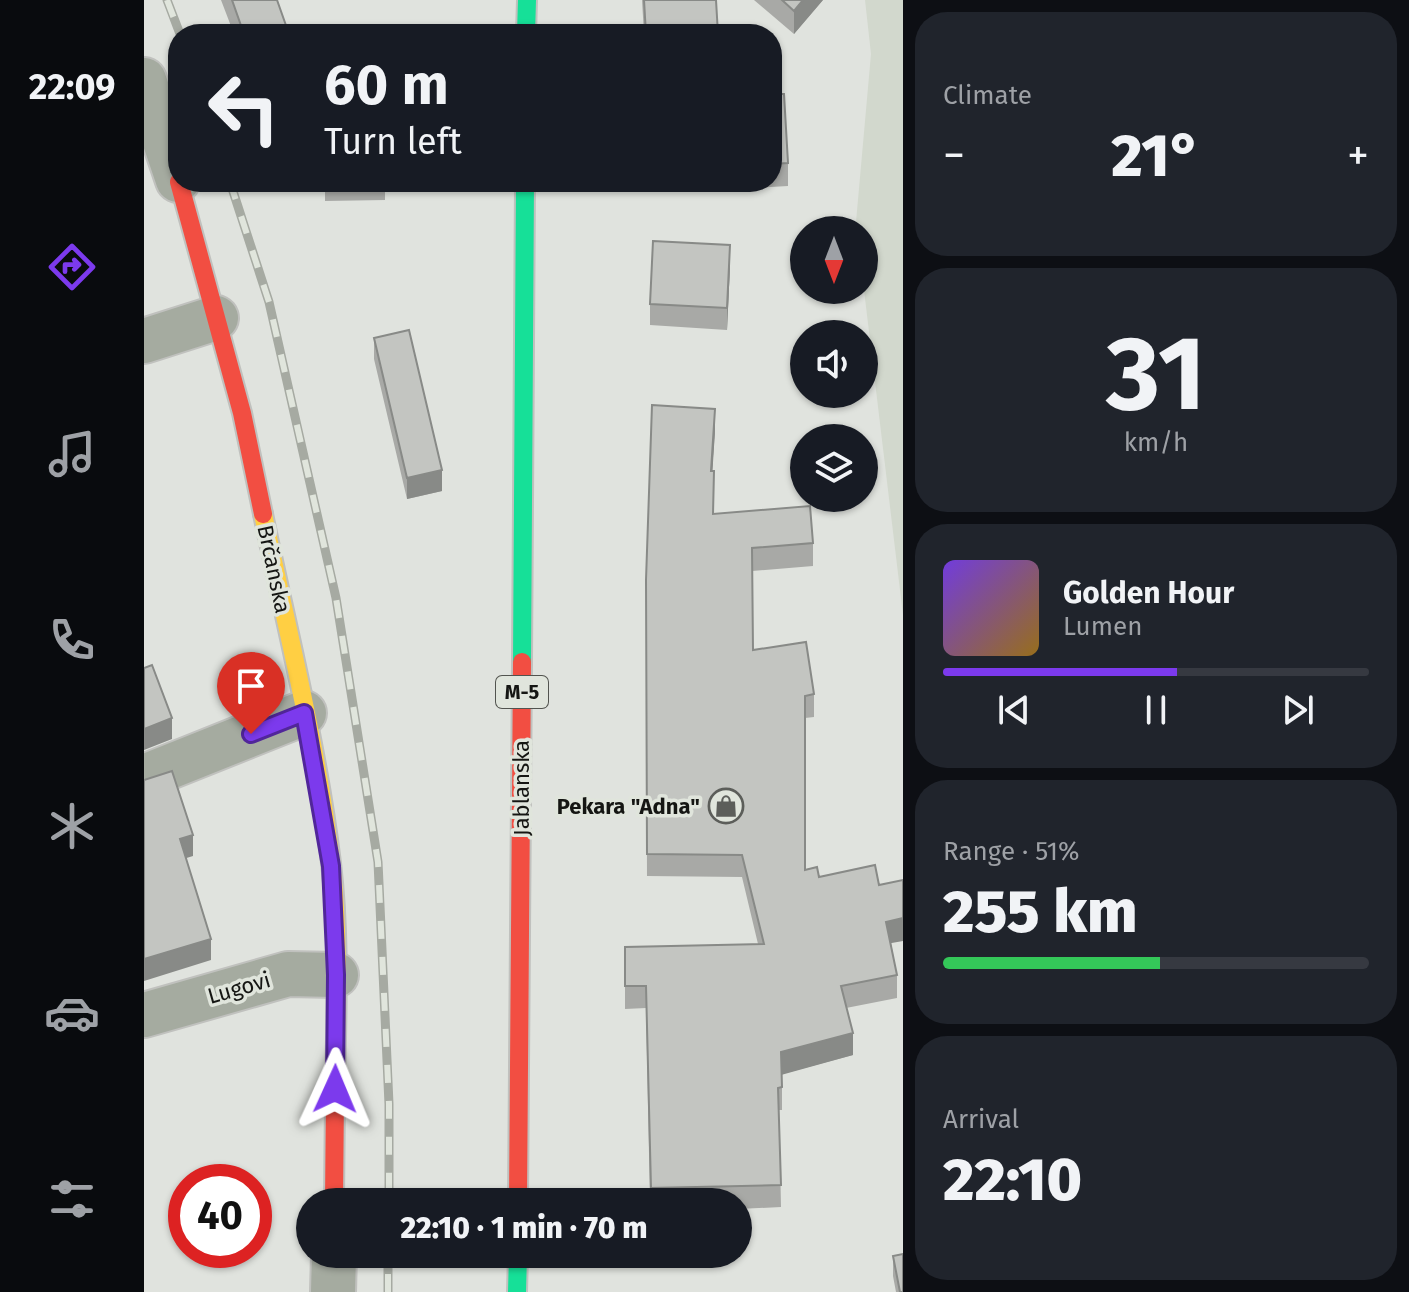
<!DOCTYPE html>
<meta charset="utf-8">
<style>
body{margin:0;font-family:"Fira Sans",sans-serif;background:#20242c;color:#f1f3f6;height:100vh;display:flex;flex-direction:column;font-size:30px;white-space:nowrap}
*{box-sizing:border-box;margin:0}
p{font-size:26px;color:#9ea1a6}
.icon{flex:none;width:44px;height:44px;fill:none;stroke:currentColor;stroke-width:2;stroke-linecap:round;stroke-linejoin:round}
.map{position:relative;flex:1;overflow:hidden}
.side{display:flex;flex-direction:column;gap:12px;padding:12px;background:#0d0f14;width:506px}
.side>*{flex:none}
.banner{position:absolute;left:24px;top:24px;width:614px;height:168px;border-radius:32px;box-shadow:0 2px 6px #0004;background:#171b24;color:#f1f3f6;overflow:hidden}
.needle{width:52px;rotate:180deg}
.tools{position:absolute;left:646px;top:216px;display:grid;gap:16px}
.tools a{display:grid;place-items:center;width:88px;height:88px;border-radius:50%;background:#171b24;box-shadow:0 2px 6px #0004;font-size:40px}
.speed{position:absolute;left:24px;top:1164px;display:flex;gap:16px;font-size:40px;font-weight:700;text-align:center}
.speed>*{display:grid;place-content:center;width:104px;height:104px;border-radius:50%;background:#171b24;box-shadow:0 2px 6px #0004;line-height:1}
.speed .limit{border:12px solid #d22;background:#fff;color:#111}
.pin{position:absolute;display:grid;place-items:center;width:68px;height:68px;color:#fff;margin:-82px -34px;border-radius:50% 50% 50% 0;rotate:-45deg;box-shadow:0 0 8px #0007}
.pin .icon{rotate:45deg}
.me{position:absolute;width:88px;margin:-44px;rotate:1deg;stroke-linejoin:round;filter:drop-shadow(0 0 6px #0008)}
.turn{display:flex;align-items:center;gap:28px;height:168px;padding:0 24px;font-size:36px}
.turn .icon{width:104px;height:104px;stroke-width:2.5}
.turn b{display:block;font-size:56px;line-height:68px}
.big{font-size:60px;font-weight:800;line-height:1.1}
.side .widget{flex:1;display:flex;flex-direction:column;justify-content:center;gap:12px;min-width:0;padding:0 28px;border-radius:32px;background:#20242c}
.side .dial{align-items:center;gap:0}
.dial b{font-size:104px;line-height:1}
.song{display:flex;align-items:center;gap:24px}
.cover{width:96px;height:96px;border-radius:12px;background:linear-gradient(135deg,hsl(260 70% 55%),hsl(40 70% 35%))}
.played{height:8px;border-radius:4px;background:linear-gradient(90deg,#7c3aed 55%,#363941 55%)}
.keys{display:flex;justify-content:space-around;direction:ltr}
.heat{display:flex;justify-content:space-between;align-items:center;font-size:44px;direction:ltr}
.charge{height:12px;border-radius:6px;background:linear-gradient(90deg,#34c759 51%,#363941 0)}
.trip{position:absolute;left:152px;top:1188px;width:456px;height:80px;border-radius:40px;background:#171b24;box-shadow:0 2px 6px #0004;font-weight:800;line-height:80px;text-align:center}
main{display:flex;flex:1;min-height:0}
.dock{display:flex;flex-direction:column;width:144px;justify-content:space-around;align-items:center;background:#090b0e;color:#9ea1a6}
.dock .icon{width:56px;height:56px}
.dock .current{color:#7c3aed}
.dock b{font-size:36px;color:#f1f3f6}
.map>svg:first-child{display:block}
.built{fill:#d2d8cd}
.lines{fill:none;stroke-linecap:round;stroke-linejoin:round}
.street-casing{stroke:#c0c1be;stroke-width:48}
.fast-casing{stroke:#c0c1be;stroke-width:22}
.slow-casing{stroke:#c0c1be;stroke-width:22}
.jam-casing{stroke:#c0c1be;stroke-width:22}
.street{stroke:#a5aba0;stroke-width:44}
.fast{stroke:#16e098;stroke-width:18}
.slow{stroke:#ffcf43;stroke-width:18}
.jam{stroke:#f24e42;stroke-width:18}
.rail-casing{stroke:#a6aaa2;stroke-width:9}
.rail{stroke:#e0e5dc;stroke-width:6;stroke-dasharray:18;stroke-linecap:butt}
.wall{fill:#a8a9a6}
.shaded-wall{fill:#888a87}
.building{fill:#c3c5c1;stroke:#888a87;stroke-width:2}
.route-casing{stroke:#51269a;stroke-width:20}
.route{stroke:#7c3aed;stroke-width:14}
.labels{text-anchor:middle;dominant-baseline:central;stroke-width:7;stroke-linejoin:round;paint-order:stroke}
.shield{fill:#e0e5dc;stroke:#52544f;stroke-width:2}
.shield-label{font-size:20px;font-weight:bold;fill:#151613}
.street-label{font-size:22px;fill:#151613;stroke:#e0e5dc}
.poi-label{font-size:22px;font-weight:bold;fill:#151613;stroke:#e0e5dc;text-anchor:end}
</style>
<main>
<nav class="dock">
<b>22:09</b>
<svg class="icon current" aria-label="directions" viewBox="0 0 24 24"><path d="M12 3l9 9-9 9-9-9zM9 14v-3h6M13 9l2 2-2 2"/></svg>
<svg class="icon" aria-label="music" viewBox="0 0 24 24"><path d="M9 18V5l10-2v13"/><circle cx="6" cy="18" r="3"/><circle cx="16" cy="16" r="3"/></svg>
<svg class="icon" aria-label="phone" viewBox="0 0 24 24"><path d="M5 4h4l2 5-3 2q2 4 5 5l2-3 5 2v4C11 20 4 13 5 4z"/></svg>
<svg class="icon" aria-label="climate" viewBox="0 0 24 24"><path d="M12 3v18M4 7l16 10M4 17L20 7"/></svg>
<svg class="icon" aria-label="car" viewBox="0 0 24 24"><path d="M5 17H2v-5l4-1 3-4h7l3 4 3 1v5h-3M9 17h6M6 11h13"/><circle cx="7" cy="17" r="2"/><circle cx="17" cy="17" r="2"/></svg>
<svg class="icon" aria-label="filters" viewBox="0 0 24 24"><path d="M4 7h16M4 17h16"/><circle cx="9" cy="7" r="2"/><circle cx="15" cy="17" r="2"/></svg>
</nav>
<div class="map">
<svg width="759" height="1292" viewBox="0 0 759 1292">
<rect width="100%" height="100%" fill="#e0e3de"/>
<!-- built -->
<path class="built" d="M721,0H759V615L720,290V230H713L712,222L727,54Z"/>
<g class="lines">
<!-- street casing -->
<g class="street-casing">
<path id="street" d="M0,80L34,180
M0,341L72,318
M0,777L160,713
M0,1015L144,974L192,975
M189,1292L190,1254"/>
</g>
<!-- fast casing -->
<g class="fast-casing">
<path id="fast" d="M382,34L383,0
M378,662L381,182
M373,1292L374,1254"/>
</g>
<!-- slow casing -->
<g class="slow-casing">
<path id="slow" d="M119,514C143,630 173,746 187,863C196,939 192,1018 191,1095"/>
</g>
<!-- jam casing -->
<g class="jam-casing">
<path id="jam" d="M35,182L98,413L119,514
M190,1202L191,1095
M374,1202L378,662"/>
</g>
<!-- street -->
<use href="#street" class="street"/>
<!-- fast -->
<use href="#fast" class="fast"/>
<!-- slow -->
<use href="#slow" class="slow"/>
<!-- jam -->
<use href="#jam" class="jam"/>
<!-- rail casing -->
<g class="rail-casing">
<path id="rail" d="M23,0L36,34
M86,182L125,302L192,598L234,862L245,1104V1202
M244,1292V1254"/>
</g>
<!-- rail -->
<use href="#rail" class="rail"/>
</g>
<!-- wall -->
<path class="wall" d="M77,0H133L145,34H90Z
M498,0H572L574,34H500Z
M610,0H679L650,34Z
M628,94L644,163V186L608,188L607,182H628Z
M181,182H241V200L181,201Z
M586,266L583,330L506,325V304Z
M230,338L298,491L263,499L230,359Z
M571,431L568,471L570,514L669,543V566L608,571L609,650L670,694V717L661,718V870L675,877L747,943L753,975V998L702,1008L709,1055L638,1074V1110H635L637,1207L594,1209V1202H506L502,1008L481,1009V947L614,944L598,877L503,876L502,580Z
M749,1256L759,1292H752L749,1276Z"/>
<!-- shaded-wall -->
<path class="shaded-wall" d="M659,0H679L650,34V11Z
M586,245V266L583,330V308Z
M571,409V431L567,494V471Z
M298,470V491L263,499V478Z
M28,718V739L0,750V729Z
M49,835V856L36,860V839Z
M759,918V941L742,944V922Z
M67,939V960L0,981V959Z
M709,1033V1055L637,1075V1052Z"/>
<!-- building -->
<path class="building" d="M88,0H133L145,34H100Z
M500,0H572L574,34H502Z
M638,0H659L650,11Z
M628,94H640L644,163L628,164Z
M509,241L586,245L583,308L506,304Z
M265,330L298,470L263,478L230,338Z
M508,405L571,409L567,471H570L569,514L666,506L669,543L608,548L609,650L662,642L670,694L661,696V870L673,867L675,877L731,865L735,885L759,880V918L742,922L753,975L697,986L709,1033L637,1052L638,1087L634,1088L637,1185L507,1188L502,986H481V947L620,944L598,855L503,854L502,580Z
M8,665L28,718L0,729V668Z
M28,771L49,835L36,839L67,939L0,959V780Z
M759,1254V1292H756L749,1256Z"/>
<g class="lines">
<!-- route casing -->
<g class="route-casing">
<path id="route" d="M107,734L160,713L187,866L192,975L191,1089"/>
</g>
<!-- route -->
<use href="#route" class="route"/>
</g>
<!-- icons -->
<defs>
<g id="shop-ring" transform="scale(1.8)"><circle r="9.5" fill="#e0e5dc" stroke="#5c5e5a" stroke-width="1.5"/><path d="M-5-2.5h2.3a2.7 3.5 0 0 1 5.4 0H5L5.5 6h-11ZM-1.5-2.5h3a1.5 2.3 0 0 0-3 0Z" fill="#5c5e5a"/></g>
</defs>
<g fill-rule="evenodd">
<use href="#shop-ring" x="582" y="806"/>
</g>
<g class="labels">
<!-- shield labels -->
<rect class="shield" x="352" y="676" width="52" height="32" rx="6"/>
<g class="shield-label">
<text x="378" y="692">M-5</text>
</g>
<!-- street labels -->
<g class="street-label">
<text transform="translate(130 569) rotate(78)">Brčanska</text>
<text transform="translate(377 788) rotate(-90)">Jablanska</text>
<text transform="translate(95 988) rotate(-16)">Lugovi</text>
</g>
<!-- poi labels -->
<g class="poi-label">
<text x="556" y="806">Pekara "Adna"</text>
</g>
</g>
</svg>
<div class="tools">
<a><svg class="needle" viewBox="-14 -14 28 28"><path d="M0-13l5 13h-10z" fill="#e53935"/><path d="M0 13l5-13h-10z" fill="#9ea1a6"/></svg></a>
<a><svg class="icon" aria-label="sound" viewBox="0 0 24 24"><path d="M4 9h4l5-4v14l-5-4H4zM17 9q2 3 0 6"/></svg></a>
<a><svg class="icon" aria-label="layers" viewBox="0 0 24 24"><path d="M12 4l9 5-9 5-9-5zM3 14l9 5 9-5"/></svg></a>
</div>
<div class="speed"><div class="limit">40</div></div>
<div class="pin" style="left:107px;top:734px;background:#d93025"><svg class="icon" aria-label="arrive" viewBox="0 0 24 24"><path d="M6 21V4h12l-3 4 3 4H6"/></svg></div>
<svg class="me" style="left:191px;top:1089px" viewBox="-20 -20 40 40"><path d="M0-17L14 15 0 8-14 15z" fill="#7c3aed" stroke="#fff" stroke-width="4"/></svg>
<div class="trip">22:10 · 1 min · 70 m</div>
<div class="banner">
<div class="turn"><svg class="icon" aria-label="left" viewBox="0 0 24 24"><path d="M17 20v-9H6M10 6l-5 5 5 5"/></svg><div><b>60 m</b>Turn left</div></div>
</div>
</div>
<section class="side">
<div class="widget"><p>Climate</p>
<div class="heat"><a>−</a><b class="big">21°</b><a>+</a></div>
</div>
<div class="widget dial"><b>31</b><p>km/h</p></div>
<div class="widget">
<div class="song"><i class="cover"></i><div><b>Golden Hour</b><p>Lumen</p></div></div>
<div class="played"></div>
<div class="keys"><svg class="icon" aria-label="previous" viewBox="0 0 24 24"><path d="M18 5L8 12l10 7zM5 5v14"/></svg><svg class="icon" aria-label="pause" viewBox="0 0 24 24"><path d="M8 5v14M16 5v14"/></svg><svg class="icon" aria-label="next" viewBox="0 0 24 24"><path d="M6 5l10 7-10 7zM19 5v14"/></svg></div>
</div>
<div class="widget"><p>Range · 51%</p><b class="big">255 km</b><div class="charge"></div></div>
<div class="widget"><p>Arrival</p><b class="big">22:10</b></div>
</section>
</main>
